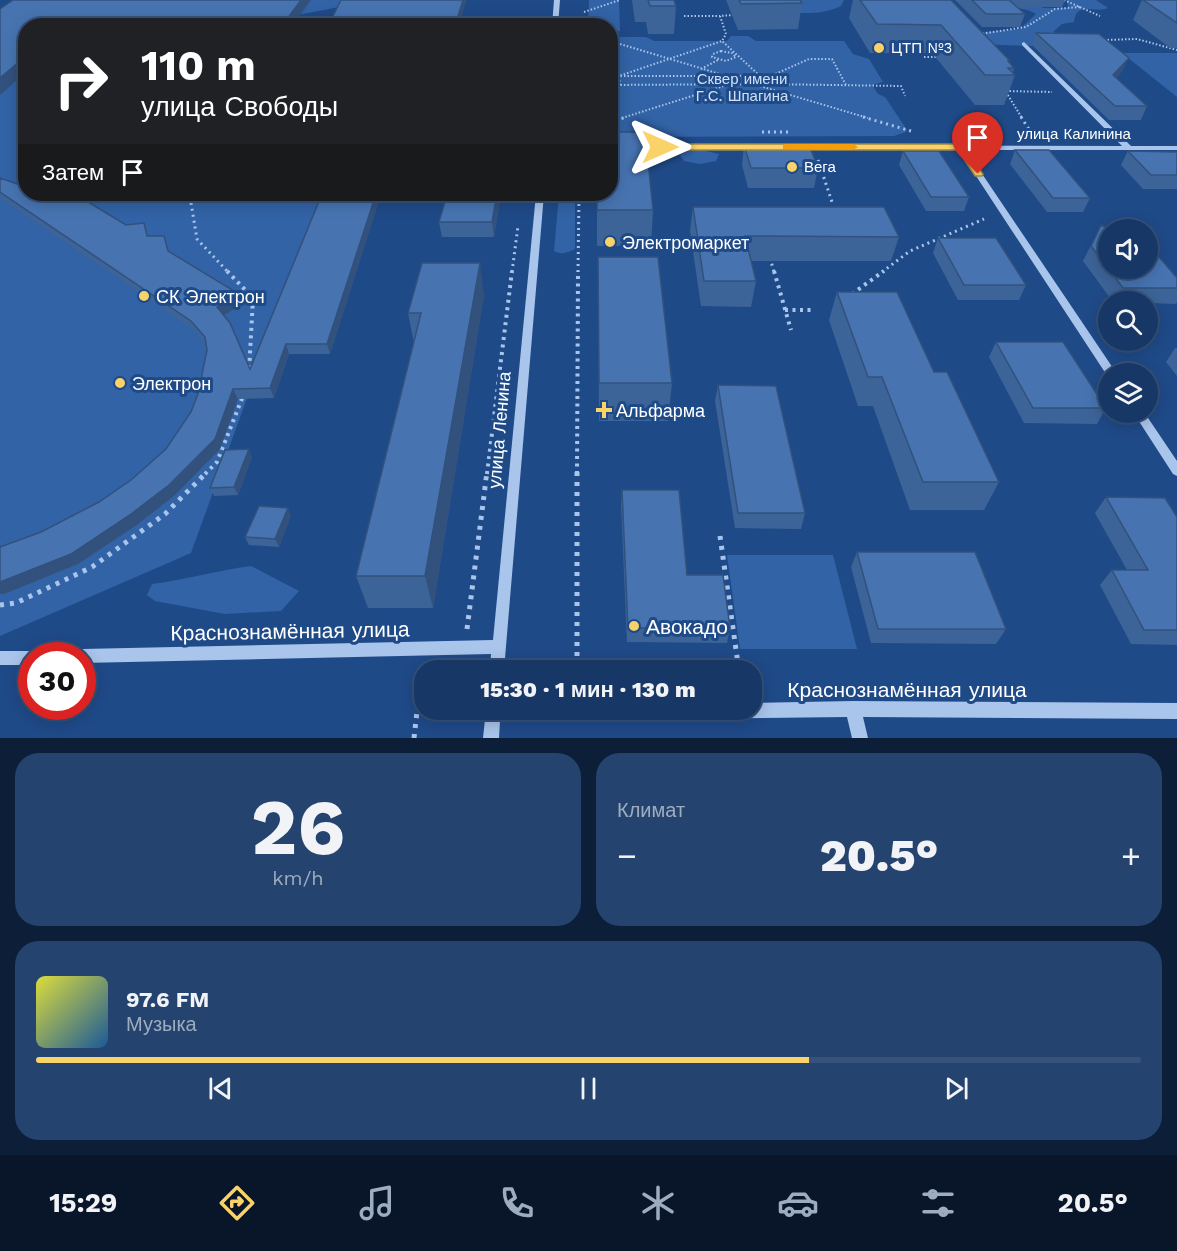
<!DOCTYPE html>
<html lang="ru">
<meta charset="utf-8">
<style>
body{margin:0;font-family:"Work Sans",sans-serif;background:#24436f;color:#f1f3f6;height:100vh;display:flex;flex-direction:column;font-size:22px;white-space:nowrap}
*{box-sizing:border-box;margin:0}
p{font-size:20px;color:#9eacbf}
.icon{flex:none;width:33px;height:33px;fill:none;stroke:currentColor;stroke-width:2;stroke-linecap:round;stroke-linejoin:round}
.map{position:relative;height:738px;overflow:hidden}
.panel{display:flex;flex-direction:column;gap:15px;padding:15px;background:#0d1f38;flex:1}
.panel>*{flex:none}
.hud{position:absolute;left:18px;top:18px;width:600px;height:183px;border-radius:24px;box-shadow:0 3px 15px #0003,0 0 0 2px #36527a;background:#202124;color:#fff;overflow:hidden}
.controls{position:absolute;left:1098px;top:219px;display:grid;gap:12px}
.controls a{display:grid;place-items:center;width:60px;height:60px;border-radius:50%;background:#173866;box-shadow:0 3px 15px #0003,0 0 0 2px #36527a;font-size:30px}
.speed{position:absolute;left:18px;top:642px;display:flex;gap:12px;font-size:30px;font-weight:700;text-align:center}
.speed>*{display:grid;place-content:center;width:78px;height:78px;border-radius:50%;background:#173866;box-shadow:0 3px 15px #0003,0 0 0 2px #36527a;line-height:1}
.speed .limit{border:9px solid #d22;background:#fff;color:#111}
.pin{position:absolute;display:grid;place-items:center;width:51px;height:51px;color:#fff;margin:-62px -26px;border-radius:50% 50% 50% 0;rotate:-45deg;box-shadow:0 0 6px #0007}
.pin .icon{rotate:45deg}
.me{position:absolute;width:66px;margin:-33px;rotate:90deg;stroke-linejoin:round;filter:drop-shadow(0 0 4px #0008)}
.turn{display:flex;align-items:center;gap:21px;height:126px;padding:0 24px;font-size:27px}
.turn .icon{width:78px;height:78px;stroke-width:2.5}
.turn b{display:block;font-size:42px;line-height:51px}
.then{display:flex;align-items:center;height:57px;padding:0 24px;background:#0003;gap:12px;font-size:22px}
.big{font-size:45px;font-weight:800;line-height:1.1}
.panel .card{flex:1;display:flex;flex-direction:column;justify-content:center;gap:9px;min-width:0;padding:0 21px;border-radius:24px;background:#24436f}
.panel .dial{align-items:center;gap:0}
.dial b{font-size:78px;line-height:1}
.song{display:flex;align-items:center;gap:18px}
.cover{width:72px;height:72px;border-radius:9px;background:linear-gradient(135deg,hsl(60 70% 55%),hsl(210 70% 35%))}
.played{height:6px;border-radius:3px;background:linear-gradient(90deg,#f9d369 70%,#36527a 70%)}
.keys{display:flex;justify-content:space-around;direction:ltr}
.heat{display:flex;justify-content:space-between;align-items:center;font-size:33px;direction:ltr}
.panel .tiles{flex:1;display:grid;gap:15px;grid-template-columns:1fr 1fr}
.card:last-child{grid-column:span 2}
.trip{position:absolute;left:414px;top:660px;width:348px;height:60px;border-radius:24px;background:#173866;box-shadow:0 3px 15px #0003,0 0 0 2px #36527a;font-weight:800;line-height:60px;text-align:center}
.menu{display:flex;height:96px;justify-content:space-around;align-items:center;background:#091629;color:#9eacbf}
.menu .icon{width:42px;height:42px}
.menu .on{color:#f9d369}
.menu b{font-size:27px;color:#f1f3f6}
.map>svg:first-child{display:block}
.green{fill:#3263a6}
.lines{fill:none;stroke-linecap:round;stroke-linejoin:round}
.path-far3{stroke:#a9c5eb;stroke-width:2;stroke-dasharray:1.5 2;stroke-linecap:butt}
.path-far2{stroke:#a9c5eb;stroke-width:3;stroke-dasharray:2 4;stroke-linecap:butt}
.path-far1{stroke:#a9c5eb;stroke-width:4;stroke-dasharray:3 4.5;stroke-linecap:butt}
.path{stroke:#a9c5eb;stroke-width:5;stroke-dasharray:4 6;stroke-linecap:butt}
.minor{fill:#a9c5eb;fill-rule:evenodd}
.wall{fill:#3d6498}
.shaded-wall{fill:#32517c}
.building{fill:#4774b1;stroke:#32517c;stroke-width:1.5}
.route{fill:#f9d369;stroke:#a28944;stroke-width:1.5}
.slow{fill:#f59e0b}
.poi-dot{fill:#f9d369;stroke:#1f4a88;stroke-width:2}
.labels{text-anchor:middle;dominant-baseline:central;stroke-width:6;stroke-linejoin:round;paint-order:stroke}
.far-poi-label{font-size:15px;fill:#fff;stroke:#1f4a88;text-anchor:start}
.far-park-label{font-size:15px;fill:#cee0f8;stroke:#1f4a88}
.far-street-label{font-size:15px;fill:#fff;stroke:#1f4a88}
.poi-label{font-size:18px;fill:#fff;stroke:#1f4a88;text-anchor:start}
.street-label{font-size:18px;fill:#fff;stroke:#1f4a88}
.near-poi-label{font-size:21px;fill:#fff;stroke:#1f4a88;text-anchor:start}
.near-street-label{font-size:21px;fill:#fff;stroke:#1f4a88}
</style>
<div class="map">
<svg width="1177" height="738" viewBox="0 0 1177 738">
<rect width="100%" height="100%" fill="#1f4a88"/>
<!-- green -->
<path class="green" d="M274,0H343L344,6L293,16Z
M589,0H619L620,31H611L610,26L588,25Z
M784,0H844L841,6C827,13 814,13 798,13Z
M1067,0H1096L1108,8C1095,14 1076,0 1074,22L1062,24L1054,31L1055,39L1037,46L866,41L859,36L867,33L968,34L1020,29L1036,14C1028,8 1018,10 1010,4L1036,3L1043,8H1068Z
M731,36H748L756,41H844L853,54L869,59L883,82L872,85L878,94L885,97L907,130L906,132L894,136L611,137L610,37H646L654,41H727Z
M1122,53H1177V97Z
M25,54L26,194H328L247,398L191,553L0,636V67Z
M689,150H702L719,154L716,161L700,164L684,161L680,155Z
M559,194H575V249C567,253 562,255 554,251Z
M727,555H833L857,649H740Z
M251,566L299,591L281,611L225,614L155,601L147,595L152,584C186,580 218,570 251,566Z"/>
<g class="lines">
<!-- path-far3 -->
<path class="path-far3" d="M1064,0L1100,16
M584,12L620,0
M734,15L720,16L726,34L722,41L760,76L773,75L809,59H832L846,85
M684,16H720
M979,34L1026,27L1055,9L1080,7
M1104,40L1137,39L1177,50
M610,41L720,74
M721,51L732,53L736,57L726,61L712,57L713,54Z
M924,57H938
M701,69L718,60
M610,76H760L764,84L610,85
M764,84L901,86L905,96
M620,85L619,76L722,41
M760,86L868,118
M1006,91L1052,92
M1006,92L1022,118
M622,118L730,84L727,76"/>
<!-- path-far2 -->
<path class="path-far2" d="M863,117L911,131
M1021,117L1032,134
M610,122L627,117
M762,132H791
M818,160L833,205
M190,197L197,239L228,272
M770,258L774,272
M512,272L518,226
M578,272L579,194
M882,272L910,251L984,219"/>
<!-- path-far1 -->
<path class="path-far1" d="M227,271L253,298L249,372
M774,271L791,330
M852,294L884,271
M785,310H812
M205,474L217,462L243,396
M487,474L512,271
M577,474L578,271"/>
<!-- path -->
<path class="path" d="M577,472V670
M720,536L738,664
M0,605L16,603L92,567L165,514L207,472
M467,629L487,472
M414,738L422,668"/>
<!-- minor -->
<path class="minor" d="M554,0H560L558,26H552Z
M1024,42L1131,146H1177V150H966L1117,374H1108V377L959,150L796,149L792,147L796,145L1122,146L1022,45V43Z
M610,145H757L761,147L757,149H610Z
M536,194H544L504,670H490L491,654L82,663V656H75L77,651L82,649L493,640Z
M1133,412H1144L1177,461V476L1173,474Z
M0,651H32L37,653L38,656H32V665H0Z
M853,701L1177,703V719L863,717L868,738H852L847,717L500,721L499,738H483L486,710H752V703Z"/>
</g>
<!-- wall -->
<path class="wall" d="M632,0H674L676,6L674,34H648L646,22H635Z
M726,0H800L802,3L798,29L738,30Z
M853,0H951L1010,61V63L1014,68L1013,73L1015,75L1004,105H975L932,53H870L849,18Z
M955,0H1065L1062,7H1017L1025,14L1020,27H982Z
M1142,0H1177V48H1170L1133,20Z
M1036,33L1123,70L1116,78L1147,106L1141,120H1109L1032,45Z
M744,145L818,168L814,188H748L742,165Z
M1015,150L1090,198L1083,212H1047L1010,164Z
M903,151L969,197L964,211H926L899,165Z
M1128,151L1177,152V189H1143L1121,165Z
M0,178L126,225L144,223L149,236H164L170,252L242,304L223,315L250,369L322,194H381L330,354H289L274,398L238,399L220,449L175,495L138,524L78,564L4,594H0V547L41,532L99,502L131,480L166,449L191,412L198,394L207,350L206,343L195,331L0,198Z
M447,194H501L494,237H442L439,222Z
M597,194H610L653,210L651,246H597Z
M693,207L899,237L891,261H751L756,281L751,307L701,306L690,231Z
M1101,225L1177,278V302L1176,304L1148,303V302H1113L1083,261Z
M938,238L1026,285L1019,300H958L933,253Z
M598,257L672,383L668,421H599Z
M837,292L999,482L984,510H910L873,406H858L829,320Z
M484,295L433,608H368L356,576L414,343L408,313Z
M996,342L1106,408L1097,424L1024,423L989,357Z
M1175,348H1177V376L1166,362Z
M718,385L805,513L801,529L735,528L715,401Z
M252,457L238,495L214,496L210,488Z
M622,490L687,575L730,628L727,643L627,642L621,505Z
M1106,497L1177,517V645L1131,644L1100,585L1112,570H1127L1095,513Z
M291,515L279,547L249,545L245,537Z
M857,552L1006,629L996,644L871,643L851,567Z"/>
<!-- shaded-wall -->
<path class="shaded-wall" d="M301,0H311L292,26H282Z
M463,0H467L458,26H455Z
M26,56V72L0,95V78Z
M1129,58L1123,70L1107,88L1113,75Z
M376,194H381L330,354L327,344Z
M497,194H501L494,237L492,222Z
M480,263L484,295L433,608L425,576Z
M239,294L242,304L221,317L217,307Z
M286,344L289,354L274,398L270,388Z
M233,389L238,399L220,449L175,495L138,524L78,564L4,594H0V582L71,554Z
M249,449L252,457L238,495L234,487Z
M288,508L291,515L279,547L275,539Z"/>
<!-- building -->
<path class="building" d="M13,0H301L282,26H26V56L0,78V9Z
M341,0H463L455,26H328Z
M648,0H674L676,6H650Z
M739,0H800L802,3L741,4Z
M860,0H951L1010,61H1008L1014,68H1008L1015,75H985L941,25L877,24Z
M972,0H1009L1025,14H986Z
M1143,0H1177V23Z
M1036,33L1099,34L1129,58L1113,75L1147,106H1115Z
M610,132H645L653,210H597V194H610Z
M744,145H809L818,168H751Z
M1015,150H1049L1090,198H1053Z
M903,151H939L969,197H931Z
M1128,151L1177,152V175H1151Z
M0,178L26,187V194H75L126,225L144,223L147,236H164L168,251L239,294L217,307L230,323L250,369L322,194H376L327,344H286L270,388L233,389L215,439L169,485L131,514L71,554L0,582V547L41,532L99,502L131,480L166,449L191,412L198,394L207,350L205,337L191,321L0,192Z
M447,194H497L492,222H439Z
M693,207H884L899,237L745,236L756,281H704Z
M1101,225L1111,230H1108V268H1148V244L1177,278V288H1123L1091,246Z
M938,238H996L1026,285H964Z
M598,257H658L672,383H599Z
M422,263H480L425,576H356L421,313H408Z
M837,292H897L934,372H947L999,482H923L882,377H868Z
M996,342H1063L1106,408H1033Z
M718,385L776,386L805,513H738Z
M249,449L234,487L210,488L225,450Z
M622,490H679L687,575H723L730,628H628Z
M1106,497L1165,498L1177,517V630H1144L1112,570H1148Z
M259,506L288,508L275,539L245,537Z
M857,552H975L1006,629H878Z"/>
<!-- route -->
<path class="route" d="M961,144L964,145L983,174L982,176H975L958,150H660L656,147L660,144Z"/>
<!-- slow -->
<path class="slow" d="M786,144H853L858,147L853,150L783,149V145Z"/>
<!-- markers -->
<g class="poi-dot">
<circle cx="879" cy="48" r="6"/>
<circle cx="792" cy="167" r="6"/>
<circle cx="610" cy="242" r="6"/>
<circle cx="144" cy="296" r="6"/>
<circle cx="120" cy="383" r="6"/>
<path d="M601 401h6v6h6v6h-6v6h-6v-6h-6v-6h6z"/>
<circle cx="634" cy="626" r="6"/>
</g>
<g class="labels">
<!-- far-poi labels -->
<g class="far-poi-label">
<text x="891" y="48">ЦТП №3</text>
<text x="804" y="167">Вега</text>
</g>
<!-- far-park labels -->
<g class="far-park-label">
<text x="742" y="79">Сквер имени<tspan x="742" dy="17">Г.С. Шпагина</tspan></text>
</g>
<!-- far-street labels -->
<g class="far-street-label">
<text x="1074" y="134">улица Калинина</text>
</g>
<!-- poi labels -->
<g class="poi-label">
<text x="622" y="242">Электромаркет</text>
<text x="156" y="296">СК Электрон</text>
<text x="132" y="383">Электрон</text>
<text x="616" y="410">Альфарма</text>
</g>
<!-- street labels -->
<g class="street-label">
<text transform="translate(499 430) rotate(-85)">улица Ленина</text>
</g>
<!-- near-poi labels -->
<g class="near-poi-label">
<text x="646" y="626">Авокадо</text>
</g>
<!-- near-street labels -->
<g class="near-street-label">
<text transform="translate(290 631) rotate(-1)">Краснознамённая улица</text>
<text x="907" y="689">Краснознамённая улица</text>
</g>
</g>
</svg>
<div class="controls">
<a><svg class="icon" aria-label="sound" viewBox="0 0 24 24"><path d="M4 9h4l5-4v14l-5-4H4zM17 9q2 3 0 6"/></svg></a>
<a><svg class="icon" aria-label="search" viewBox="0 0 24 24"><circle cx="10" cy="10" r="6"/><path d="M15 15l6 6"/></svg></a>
<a><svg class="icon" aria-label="layers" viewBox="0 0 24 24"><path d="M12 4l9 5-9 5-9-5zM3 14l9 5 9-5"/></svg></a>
</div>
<div class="speed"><div class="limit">30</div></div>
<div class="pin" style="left:978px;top:174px;background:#d93025"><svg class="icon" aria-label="arrive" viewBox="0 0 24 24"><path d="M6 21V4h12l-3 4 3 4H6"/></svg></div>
<svg class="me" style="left:660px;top:147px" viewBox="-20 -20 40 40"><path d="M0-17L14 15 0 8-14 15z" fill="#f9d369" stroke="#fff" stroke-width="4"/></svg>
<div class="trip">15:30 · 1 мин · 130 m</div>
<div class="hud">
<div class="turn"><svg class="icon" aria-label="right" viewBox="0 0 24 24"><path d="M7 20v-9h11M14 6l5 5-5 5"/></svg><div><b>110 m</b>улица Свободы</div></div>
<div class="then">Затем<svg class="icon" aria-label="arrive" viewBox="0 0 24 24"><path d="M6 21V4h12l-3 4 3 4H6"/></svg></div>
</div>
</div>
<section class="panel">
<div class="tiles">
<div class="card dial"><b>26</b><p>km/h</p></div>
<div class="card"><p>Климат</p>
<div class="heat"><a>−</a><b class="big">20.5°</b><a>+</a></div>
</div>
<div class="card">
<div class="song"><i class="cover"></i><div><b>97.6 FM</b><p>Музыка</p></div></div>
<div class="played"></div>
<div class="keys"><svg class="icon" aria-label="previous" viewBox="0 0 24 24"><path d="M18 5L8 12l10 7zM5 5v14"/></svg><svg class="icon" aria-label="pause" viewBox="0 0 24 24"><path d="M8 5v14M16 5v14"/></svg><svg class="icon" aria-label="next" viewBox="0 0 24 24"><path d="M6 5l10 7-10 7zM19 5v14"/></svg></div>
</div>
</div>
</section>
<nav class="menu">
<b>15:29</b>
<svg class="icon on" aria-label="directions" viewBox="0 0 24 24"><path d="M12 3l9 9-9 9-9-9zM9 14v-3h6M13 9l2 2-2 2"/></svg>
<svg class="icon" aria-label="music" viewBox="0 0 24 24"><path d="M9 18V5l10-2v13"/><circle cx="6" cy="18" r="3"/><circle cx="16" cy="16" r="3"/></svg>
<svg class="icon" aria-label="phone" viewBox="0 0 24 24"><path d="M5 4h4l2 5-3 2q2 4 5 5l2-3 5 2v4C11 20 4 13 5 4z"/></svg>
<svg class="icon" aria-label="climate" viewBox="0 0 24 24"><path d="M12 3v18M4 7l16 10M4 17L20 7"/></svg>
<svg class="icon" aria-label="car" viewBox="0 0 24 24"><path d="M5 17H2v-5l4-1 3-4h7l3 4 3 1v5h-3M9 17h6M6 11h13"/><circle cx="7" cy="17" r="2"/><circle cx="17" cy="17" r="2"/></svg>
<svg class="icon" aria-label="filters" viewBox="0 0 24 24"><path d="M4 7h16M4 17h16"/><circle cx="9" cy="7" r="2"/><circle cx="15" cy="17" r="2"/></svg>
<b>20.5°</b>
</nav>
